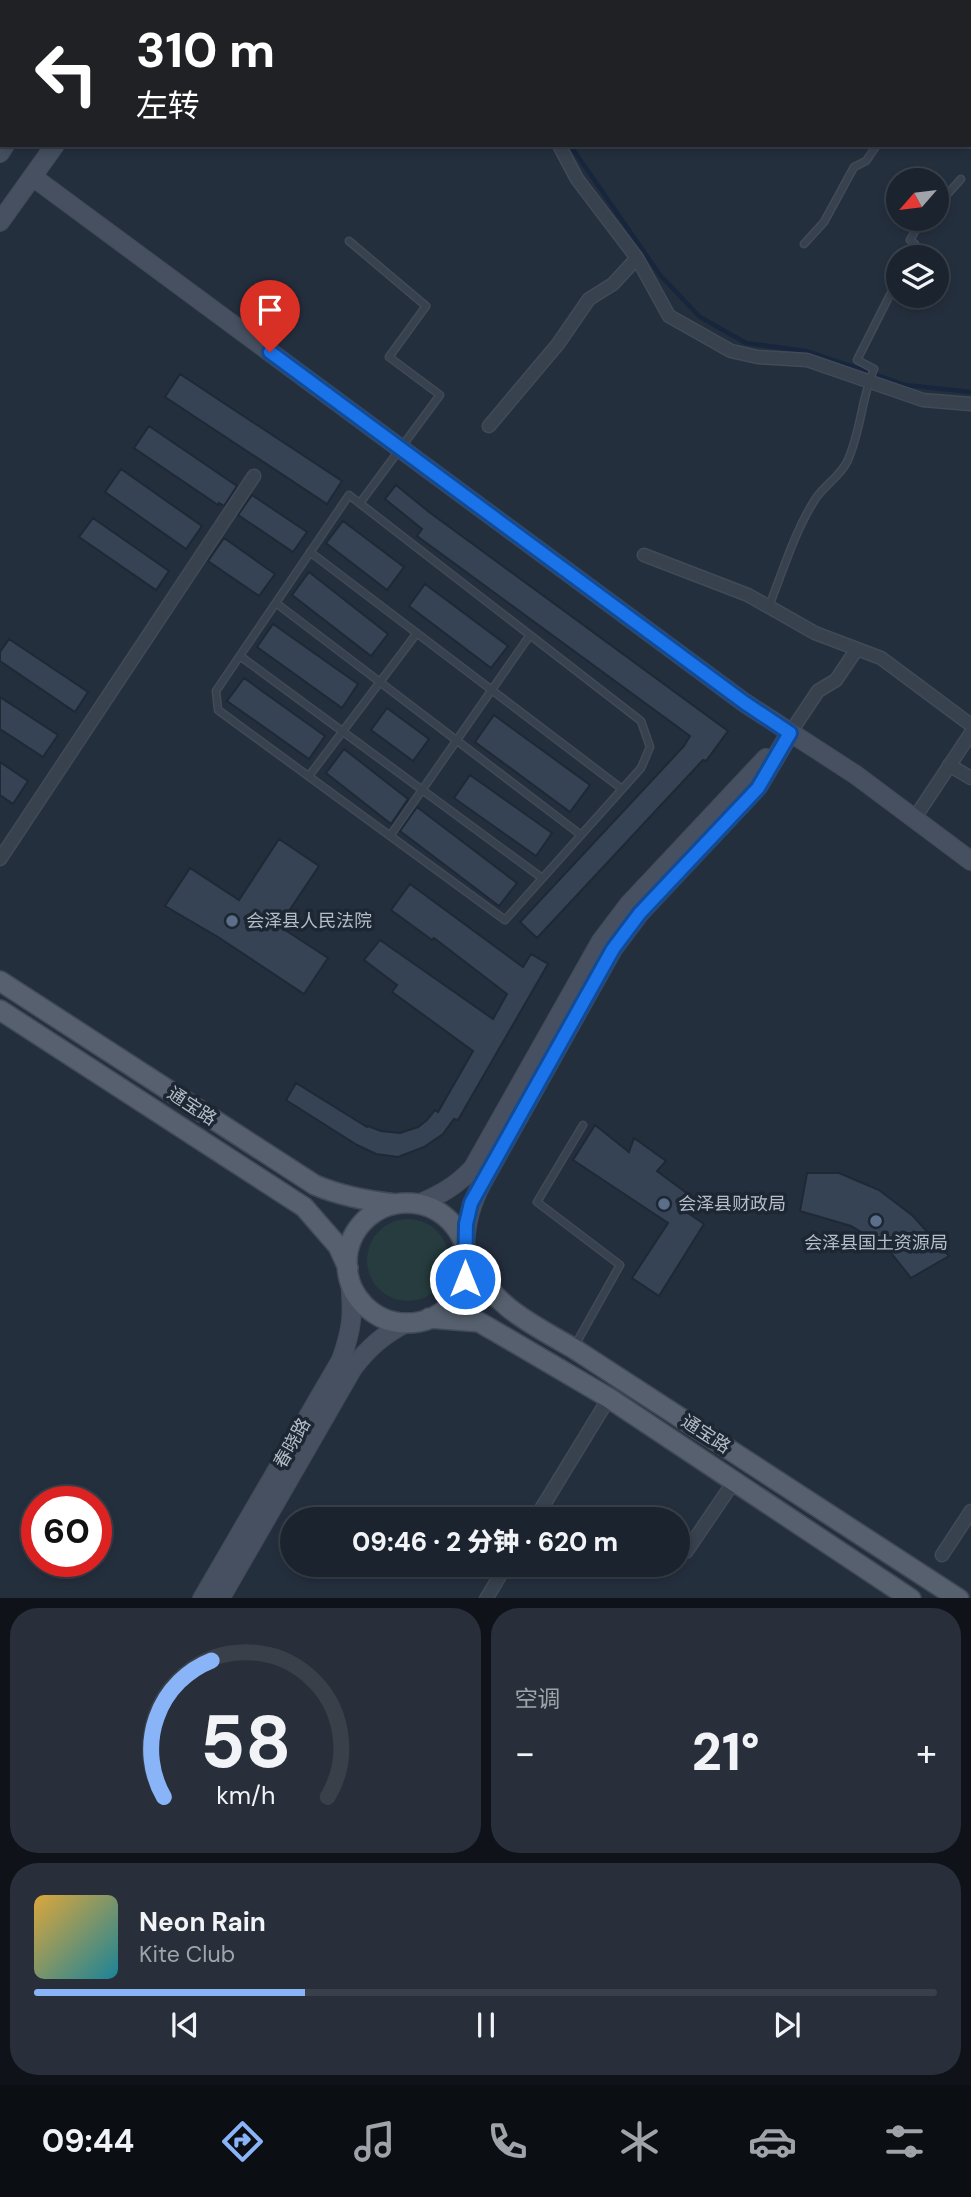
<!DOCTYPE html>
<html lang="zh">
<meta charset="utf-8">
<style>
body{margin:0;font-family:"DM Sans","Noto Sans SC",sans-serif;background:#282f3a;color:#f1f3f6;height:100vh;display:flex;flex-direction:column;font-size:26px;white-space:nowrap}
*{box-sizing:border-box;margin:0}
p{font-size:23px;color:#a0a4aa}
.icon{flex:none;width:38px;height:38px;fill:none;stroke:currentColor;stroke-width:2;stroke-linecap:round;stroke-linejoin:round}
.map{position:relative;height:1598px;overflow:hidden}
.sheet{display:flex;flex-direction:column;gap:10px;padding:10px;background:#0f1319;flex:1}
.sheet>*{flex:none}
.guide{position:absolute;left:0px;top:0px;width:971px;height:147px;box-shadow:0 4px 10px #0003,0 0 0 2px #39404a;background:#202124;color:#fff;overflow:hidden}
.needle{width:46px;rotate:242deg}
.tools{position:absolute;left:886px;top:168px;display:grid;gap:14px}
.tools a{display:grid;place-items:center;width:63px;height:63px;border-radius:50%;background:#1b232e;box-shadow:0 4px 10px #0003,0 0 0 2px #39404a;font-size:35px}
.speed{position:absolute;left:21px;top:1486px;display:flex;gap:14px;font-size:35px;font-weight:700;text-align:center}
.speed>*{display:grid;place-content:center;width:91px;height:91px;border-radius:50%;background:#1b232e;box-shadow:0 4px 10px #0003,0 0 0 2px #39404a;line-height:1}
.speed .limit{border:10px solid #d22;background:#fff;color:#111}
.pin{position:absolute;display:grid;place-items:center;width:60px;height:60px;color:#fff;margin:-72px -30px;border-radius:50% 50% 50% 0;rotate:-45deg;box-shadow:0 0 7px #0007}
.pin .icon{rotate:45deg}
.me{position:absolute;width:77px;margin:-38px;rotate:0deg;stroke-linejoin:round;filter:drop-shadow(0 0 5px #0008)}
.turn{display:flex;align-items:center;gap:24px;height:147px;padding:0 21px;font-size:32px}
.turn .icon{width:91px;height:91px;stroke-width:2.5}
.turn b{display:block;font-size:49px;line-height:60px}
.big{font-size:52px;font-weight:800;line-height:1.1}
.sheet .tile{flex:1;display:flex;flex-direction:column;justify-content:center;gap:10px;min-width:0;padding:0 24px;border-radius:28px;background:#282f3a}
.sheet .dial{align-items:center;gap:0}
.dial svg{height:182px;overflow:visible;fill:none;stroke:#39404a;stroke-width:7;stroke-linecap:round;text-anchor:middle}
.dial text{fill:#f1f3f6;stroke:none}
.song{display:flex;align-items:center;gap:21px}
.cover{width:84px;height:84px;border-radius:10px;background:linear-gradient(135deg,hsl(40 70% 55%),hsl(190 70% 35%))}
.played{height:7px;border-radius:4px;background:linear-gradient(90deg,#8ab4f8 30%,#39404a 30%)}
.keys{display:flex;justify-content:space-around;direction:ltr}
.heat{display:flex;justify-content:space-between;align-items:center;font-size:38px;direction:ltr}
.sheet .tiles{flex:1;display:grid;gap:10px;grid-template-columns:1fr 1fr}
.tile:last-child{grid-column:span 2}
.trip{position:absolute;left:280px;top:1507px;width:410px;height:70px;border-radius:35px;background:#1b232e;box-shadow:0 4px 10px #0003,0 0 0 2px #39404a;font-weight:800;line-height:70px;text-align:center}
.tab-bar{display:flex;height:112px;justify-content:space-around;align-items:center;background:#0b0e12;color:#a0a4aa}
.tab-bar .icon{width:49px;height:49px}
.tab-bar .active{color:#8ab4f8}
.tab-bar b{font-size:32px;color:#f1f3f6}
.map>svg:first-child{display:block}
.green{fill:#263c3f}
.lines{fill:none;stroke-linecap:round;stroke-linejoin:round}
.stream{stroke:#17263c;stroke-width:4.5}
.building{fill:#364354;stroke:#1f2835;stroke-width:2}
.lane-casing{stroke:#414a57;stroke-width:9}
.street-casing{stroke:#414a57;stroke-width:15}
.secondary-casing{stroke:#414a57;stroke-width:20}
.primary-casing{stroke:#414a57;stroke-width:22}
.lane{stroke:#38414e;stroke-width:6}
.street{stroke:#38414e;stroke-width:12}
.secondary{stroke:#465061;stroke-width:18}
.primary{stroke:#56606e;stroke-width:19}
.route-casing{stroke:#114b97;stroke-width:18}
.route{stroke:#1a73e8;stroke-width:12}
.service-dot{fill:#5c6f8a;stroke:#1d2633;stroke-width:2.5}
.labels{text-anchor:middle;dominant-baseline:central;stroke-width:7;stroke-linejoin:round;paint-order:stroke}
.poi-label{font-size:18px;fill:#b4bcc9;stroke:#1d2633;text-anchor:start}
.street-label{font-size:18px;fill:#b4bcc9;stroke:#1d2633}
</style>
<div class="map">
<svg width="971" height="1599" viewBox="0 0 971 1599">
<rect width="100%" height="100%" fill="#242f3e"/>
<!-- green -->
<path class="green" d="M367 1260a41 41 0 1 1 82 0a41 41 0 1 1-82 0Z"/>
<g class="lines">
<!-- stream -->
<path class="stream" d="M490,0L491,2
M570,145L660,275L700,317L746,343L806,351L868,372
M874,374L905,385L971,392"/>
</g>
<!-- building -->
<path class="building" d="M180,374L342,481L327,504L165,397Z
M149,426L237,486L224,506L219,503L218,505L134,448Z
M121,469L202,526L186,549L105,492Z
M396,485L429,512L728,731L706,761L703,760L537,938L520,922L684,746L690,736L417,536L422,529L385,499Z
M252,495L307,532L293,552L238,515Z
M93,518L169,571L156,590L79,537Z
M343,521L404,567L387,590L326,543Z
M224,538L275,574L259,596L208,561Z
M309,572L388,634L371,656L292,595Z
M425,584L508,646L491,668L409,606Z
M273,624L358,684L342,708L257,647Z
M9,639L88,692L75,712L0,661V652Z
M244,678L325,736L309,759L227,701Z
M0,697L58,735L43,757L0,729Z
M387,708L429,739L413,761L371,730Z
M494,715L590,785L570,812L475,742Z
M344,749L408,799L391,824L326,773Z
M0,762L28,781L13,804L0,795Z
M470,775L552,833L536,856L454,798Z
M417,807L517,883L499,906L400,831Z
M279,839L319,866L279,926L328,958L304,994L218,937L165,906L190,868L239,900Z
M410,884L523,967L531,954L548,964L458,1120L454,1119L443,1134L424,1147L398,1157L376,1154L357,1145L286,1100L296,1083L367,1127L368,1126L381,1131L400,1133L418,1127L427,1120L435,1110L438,1112L473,1051L392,992L397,985L364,960L380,940L493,1019L507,994L434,938L432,940L391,910Z
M595,1125L629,1152L634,1138L666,1161L657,1171L692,1197L685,1211L704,1224L659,1296L632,1278L668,1223L573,1160Z
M807,1173H839L879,1190L913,1216L949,1256L911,1278L887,1248L851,1226L800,1211Z"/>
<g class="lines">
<!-- lane casing -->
<g class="lane-casing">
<path id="lane" d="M970,18L971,15
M936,207L961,179
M349,241L426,306L389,357L440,395L360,503
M804,244L824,222L854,167L866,161L877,145
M909,257L915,244L910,240L922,219
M349,495L641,721L650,747L641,768L505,920L218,710L216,691Z
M310,552L622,789
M276,603L581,835
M769,606C783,571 795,530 816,498C825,485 840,476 847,462C861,432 861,399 874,369L857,360L898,279
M240,656L542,878
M309,776L417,633
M390,836L530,635
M574,1347L620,1265L537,1202L583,1125"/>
</g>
<!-- street casing -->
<g class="street-casing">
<path id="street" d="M480,0L481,2
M559,145L577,179L637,258L669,316L731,351L758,357L807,360L923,400L971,404
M489,426L558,344L589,299L613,284L637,258
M644,555L748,595L815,633L881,658L971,725
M790,733L818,691L836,680L857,649
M949,765L971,778
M914,819L971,733
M0,859L254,476
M535,1519L609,1398
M686,1552L735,1480
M942,1555L971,1511
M486,1599L507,1564"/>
</g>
<!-- secondary casing -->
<g class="secondary-casing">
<path id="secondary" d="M114,2L115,0
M166,2L167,0
M0,153L5,145
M33,177L745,703L856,775L971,861
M0,222L55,145
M418,1204C440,1195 456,1186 473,1168L601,941L629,904L766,758
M465,1246C466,1222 471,1204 482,1183L613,949L640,913L758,787L790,733
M202,1599L341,1360C353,1327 353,1313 350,1279
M220,1599L353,1368C369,1347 384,1334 408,1322"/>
</g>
<!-- primary casing -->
<g class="primary-casing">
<path id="primary" d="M0,981L315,1185C341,1196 367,1201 396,1204
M0,1010L304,1207L338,1246L348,1268
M347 1263a60 60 0 1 1 120 0a60 60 0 1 1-120 0Z
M467,1257C495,1307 526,1321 573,1348L959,1599
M429,1318L479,1322L498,1333L609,1398L911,1599"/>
</g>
<!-- lane -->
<use href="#lane" class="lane"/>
<!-- street -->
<use href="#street" class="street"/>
<!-- secondary -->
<use href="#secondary" class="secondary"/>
<!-- primary -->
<use href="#primary" class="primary"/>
</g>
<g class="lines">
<!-- route casing -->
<g class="route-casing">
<path id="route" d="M270,352L745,703L790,733L758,788L640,913L613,949L471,1203L466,1224L465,1279"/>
</g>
<!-- route -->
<use href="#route" class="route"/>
</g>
<!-- markers -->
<g class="service-dot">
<circle cx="232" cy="921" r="7"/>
<circle cx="664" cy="1204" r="7"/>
<circle cx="876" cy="1221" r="7"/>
</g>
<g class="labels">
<!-- poi labels -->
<g class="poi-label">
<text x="246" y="921">会泽县人民法院</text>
<text x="678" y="1204">会泽县财政局</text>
<text x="876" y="1243" text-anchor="middle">会泽县国土资源局</text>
</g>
<!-- street labels -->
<g class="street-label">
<text transform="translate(192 1106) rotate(33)">通宝路</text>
<text transform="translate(706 1434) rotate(33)">通宝路</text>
<text transform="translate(292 1443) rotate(-60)">春晓路</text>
</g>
</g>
</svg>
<div class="tools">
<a><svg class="needle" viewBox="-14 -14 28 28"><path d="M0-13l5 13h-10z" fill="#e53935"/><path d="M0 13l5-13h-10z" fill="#a0a4aa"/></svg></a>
<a><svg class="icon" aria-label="layers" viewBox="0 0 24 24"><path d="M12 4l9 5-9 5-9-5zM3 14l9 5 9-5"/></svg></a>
</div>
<div class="speed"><div class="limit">60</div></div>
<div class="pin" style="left:270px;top:352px;background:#d93025"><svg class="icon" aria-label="arrive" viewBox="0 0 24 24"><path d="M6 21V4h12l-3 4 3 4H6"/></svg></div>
<svg class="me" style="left:465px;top:1279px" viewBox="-20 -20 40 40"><circle r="17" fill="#1a73e8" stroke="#fff" stroke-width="3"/><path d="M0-11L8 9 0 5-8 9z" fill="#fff"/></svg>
<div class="trip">09:46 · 2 分钟 · 620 m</div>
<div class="guide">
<div class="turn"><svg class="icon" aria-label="left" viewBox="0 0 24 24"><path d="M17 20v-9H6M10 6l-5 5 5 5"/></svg><div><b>310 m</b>左转</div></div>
</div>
</div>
<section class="sheet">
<div class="tiles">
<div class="tile dial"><svg viewBox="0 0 100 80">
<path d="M14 69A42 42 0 1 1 86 69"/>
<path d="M14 69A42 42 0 0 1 35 9" stroke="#8ab4f8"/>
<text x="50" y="56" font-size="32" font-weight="700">58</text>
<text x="50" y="72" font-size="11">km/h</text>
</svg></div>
<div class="tile"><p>空调</p>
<div class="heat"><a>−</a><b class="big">21°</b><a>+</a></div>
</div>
<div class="tile">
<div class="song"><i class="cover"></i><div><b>Neon Rain</b><p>Kite Club</p></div></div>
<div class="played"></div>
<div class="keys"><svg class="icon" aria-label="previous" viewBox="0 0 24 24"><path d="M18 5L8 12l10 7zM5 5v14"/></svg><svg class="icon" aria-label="pause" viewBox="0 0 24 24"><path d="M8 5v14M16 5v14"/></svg><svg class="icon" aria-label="next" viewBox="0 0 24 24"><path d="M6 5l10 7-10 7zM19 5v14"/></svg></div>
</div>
</div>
</section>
<nav class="tab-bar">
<b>09:44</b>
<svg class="icon active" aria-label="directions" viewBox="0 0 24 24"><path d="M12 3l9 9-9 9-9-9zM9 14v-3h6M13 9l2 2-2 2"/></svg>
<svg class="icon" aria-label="music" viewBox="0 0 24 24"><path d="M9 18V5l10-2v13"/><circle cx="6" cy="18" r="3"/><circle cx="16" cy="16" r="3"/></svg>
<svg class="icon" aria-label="phone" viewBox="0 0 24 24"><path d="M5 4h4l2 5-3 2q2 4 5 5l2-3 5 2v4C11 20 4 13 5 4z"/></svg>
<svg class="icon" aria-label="climate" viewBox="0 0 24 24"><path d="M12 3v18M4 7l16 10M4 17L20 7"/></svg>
<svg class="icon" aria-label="car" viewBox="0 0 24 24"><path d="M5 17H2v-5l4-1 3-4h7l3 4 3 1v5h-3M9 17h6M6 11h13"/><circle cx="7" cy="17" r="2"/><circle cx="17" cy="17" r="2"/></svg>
<svg class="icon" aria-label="filters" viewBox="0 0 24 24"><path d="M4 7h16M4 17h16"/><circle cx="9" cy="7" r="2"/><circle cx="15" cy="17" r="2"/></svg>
</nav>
